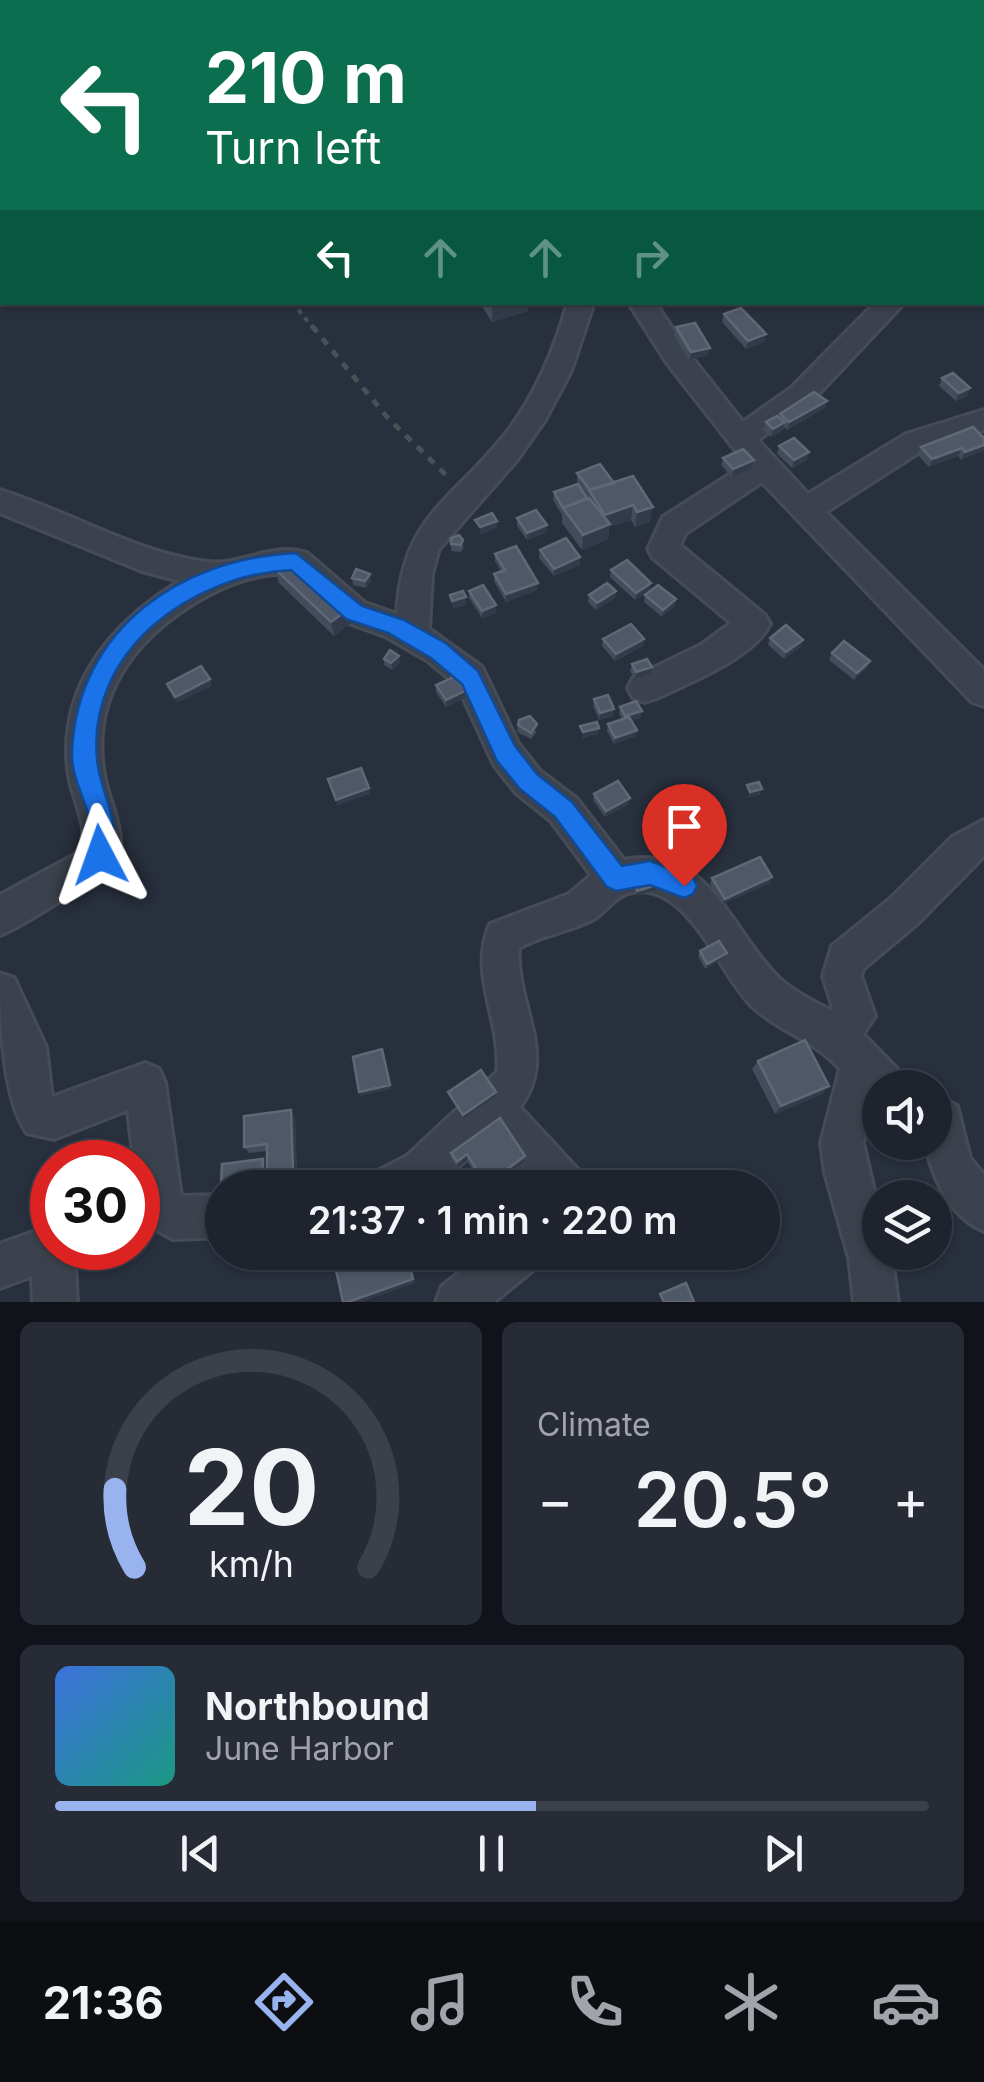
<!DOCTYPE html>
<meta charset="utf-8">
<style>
body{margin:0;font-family:Inter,sans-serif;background:#262b36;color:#f1f3f6;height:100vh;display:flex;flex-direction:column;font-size:38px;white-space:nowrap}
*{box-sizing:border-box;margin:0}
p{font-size:32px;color:#a1a4aa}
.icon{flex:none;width:55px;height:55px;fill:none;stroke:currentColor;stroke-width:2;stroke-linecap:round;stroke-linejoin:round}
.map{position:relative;height:1302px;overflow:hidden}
.panel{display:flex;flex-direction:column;gap:20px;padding:20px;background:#101319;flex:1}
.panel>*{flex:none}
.guide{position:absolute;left:0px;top:0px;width:985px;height:305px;box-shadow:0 2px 8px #0004,0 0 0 2px #3c404a;background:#0b6e4f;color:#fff;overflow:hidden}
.tools{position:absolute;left:862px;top:1070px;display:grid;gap:20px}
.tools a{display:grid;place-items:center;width:90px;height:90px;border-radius:50%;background:#1e232e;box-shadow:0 2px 8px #0004,0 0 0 2px #3c404a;font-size:50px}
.speed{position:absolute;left:30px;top:1140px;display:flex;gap:20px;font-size:50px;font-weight:700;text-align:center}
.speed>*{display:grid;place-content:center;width:130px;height:130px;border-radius:50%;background:#1e232e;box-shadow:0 2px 8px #0004,0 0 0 2px #3c404a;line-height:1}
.speed .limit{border:15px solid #d22;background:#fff;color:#111}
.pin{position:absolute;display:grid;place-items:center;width:85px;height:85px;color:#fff;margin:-102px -42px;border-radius:50% 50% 50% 0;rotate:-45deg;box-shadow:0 0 10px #0007}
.pin .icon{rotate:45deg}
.me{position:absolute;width:110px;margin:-55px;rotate:356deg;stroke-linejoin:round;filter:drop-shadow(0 0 8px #0008)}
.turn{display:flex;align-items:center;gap:35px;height:210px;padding:0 40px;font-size:45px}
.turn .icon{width:130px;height:130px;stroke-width:2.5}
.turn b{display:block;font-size:70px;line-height:85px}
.lanes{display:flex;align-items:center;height:95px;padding:0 40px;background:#0003;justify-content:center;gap:50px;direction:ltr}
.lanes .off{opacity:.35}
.big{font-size:75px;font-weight:600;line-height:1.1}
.panel .card{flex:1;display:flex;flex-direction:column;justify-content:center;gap:15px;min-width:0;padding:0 35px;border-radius:15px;background:#262b36}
.panel .dial{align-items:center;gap:0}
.dial svg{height:260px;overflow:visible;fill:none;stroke:#3c404a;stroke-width:7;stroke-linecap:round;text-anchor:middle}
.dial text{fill:#f1f3f6;stroke:none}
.song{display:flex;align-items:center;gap:30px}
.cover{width:120px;height:120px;border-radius:15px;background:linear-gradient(135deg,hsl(220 70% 55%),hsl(170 70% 35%))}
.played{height:10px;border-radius:5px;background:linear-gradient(90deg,#98b3ed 55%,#3c404a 55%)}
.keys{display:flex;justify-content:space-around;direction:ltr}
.heat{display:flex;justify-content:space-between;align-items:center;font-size:55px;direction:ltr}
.panel .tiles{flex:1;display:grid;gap:20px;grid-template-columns:1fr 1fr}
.card:last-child{grid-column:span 2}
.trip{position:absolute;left:205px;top:1170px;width:575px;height:100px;border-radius:50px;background:#1e232e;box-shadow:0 2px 8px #0004,0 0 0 2px #3c404a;font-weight:600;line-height:100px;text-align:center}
.dock{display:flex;height:160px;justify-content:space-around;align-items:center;background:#0c0e12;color:#a1a4aa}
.dock .icon{width:70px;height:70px}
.dock .active{color:#98b3ed}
.dock b{font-size:45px;color:#f1f3f6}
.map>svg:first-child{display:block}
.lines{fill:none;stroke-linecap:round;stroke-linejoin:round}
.minor-casing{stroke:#454b57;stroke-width:6}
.path-far1{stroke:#435356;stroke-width:4;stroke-dasharray:5 5;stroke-linecap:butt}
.path{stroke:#435356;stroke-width:5;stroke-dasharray:8 8;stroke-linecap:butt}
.minor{fill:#3c424d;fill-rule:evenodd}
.wall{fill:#434c5b}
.shaded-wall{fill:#333b4a}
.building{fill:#4f5867;stroke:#606876;stroke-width:2.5}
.route{fill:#1a73e8;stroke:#114b97;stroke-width:2.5}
</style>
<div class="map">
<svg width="984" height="1302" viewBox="0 0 984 1302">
<rect width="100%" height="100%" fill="#282f3d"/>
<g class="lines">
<!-- minor casing -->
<g class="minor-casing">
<path id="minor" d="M587,0H607V2H587Z
M854,0H879L880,2H855Z
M982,46H984V59H982Z
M0,149H2V163H0Z
M982,209H984V225H982Z
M568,302H594L571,371L545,420L517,460L439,549L432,574L429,629L482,667L518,743L540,771L577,799L624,860C709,844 729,928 777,976C792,991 811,1000 830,1010L833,1008L823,976L832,946L891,898L952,837L984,820V856L917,924L863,969L861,976L875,1016L863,1034L902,1074L908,1088H880V1105L872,1101L863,1143L880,1216V1252H891L898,1302H854L849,1258L825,1173L821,1143L840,1069C815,1040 779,1032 752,1006C718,973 687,877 628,893C614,897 605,913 592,920C568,932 542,935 519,948C515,1004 559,1055 520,1107L581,1173L587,1188H537L491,1137L435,1188H368L374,1173L407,1156L497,1072C502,1020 468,975 490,924L569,894L591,875L551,821L516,793L494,765L458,686L428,661L385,636L343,621L289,574C250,572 213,590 182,611C123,652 90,708 105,780C112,811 134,847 107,876C103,880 92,883 87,886C58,900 27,924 0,935V895L82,851C88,823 74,803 69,776C56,689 109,624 180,581L142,571L0,513V490C69,511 135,553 207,562C242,566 271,542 307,553L365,603L397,614C402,513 456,500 510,428C538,390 555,348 568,302Z
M628,302H655L686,350L743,422L791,388L876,302H905L811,402L758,440L808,494L906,434L984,410V430L926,448L826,512L984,670V706L972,702L762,482L686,533L680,545L765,615L770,624C753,658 690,682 657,698L645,702L633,698L628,688L633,678L701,645L731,623L652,557L648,549L663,517L746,464L667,363Z
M0,973L14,978L46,1047L52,1097L145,1063L159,1069L165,1083L181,1196L222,1195V1237L173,1239L153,1228L138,1230V1162H134L128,1110L54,1139L27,1133C2,1098 0,1016 0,973Z
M935,1095L957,1106L970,1158L984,1175V1231C950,1217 932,1177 925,1142H935Z
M52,1225V1248H74L77,1302H33L32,1276L0,1288V1244Z
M486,1252H544L537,1267L494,1302H436L442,1286Z"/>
</g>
<!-- path-far1 -->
<path class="path-far1" d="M292,302L314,329"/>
<!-- path -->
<path class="path" d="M312,326L387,417L446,475"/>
<!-- minor -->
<use href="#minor" class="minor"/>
</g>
<!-- wall -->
<path class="wall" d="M479,302H528V311L492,322Z
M724,314L764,342L746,349L722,322Z
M676,327L708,355L689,360L674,335Z
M942,378L967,396L956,401L939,386Z
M825,408L787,430L784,427L783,430L771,437L763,430L766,422L779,417L780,414Z
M984,438L961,460L958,456L929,467L917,454L921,447Z
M779,446L807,460L792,468L777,454Z
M723,458L754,460L752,468L732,477L721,465Z
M577,473L614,483L650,522L635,527L631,520L609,527L608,539L582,550L562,523V515L553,500L554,492L589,498L577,481Z
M517,518L547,532L527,540L517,526Z
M451,538L464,547L461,552L451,551Z
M540,550L580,565L554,576L539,558Z
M495,554L538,583L537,590L506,602L494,581V574L501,571L495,561Z
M275,569L349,609L351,623L334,636L279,583Z
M611,570L651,583L650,590L635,600L610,577Z
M370,574L371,581L366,588L353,585L352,578Z
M469,591L496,605V613L482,618L469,598Z
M616,591L615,598L596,610L588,602L589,595Z
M645,595L676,599L675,606L662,617L644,602Z
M770,638L801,647L784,659L768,645Z
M603,639H644L643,646L615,661L602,646Z
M832,653L870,661L867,668L854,680L829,660Z
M384,659L400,663L392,670L384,665Z
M632,664L650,674L635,679L630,671Z
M436,685L465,691V698L446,707L436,692Z
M594,699L613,716L599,720L593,706Z
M620,707L642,711L640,718L631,720L637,730L636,736L614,744L607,731L608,724L622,719L619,714Z
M518,725L537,731L531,739L517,732Z
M594,794L629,804L605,817L593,800Z
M712,878L770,883L722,904L710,884Z
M700,951L724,958L705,969L698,956Z
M758,1061L829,1086L822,1094L775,1114L752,1069Z
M295,1117L297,1178L272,1181L267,1175V1151L249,1153L244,1147Z
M451,1153L524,1162L490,1188H484L467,1161L457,1168L452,1159Z
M263,1159L265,1162V1182L224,1186L221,1183Z"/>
<!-- shaded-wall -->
<path class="shaded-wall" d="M503,302H528V311L492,322V306Z
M766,334L764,342L746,349L748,341Z
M710,348L708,355L689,360L691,352Z
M970,388L967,396L956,401L959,393Z
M827,401L825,408L787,430L789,422Z
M785,422L783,430L771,437L773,429Z
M984,445V451L961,460L965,452Z
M962,448L958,456L929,467L932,459Z
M809,452L807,460L792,468L794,460Z
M754,460L752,468L732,477L733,469Z
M633,505L631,520L609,527L608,539L582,550L583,535L603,527L605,515Z
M653,507L650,522L635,527L637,512Z
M497,521V528L480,535V527Z
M547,525V532L527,540V533Z
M580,557V565L554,576V569Z
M370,574L371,581L366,588L365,581Z
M538,583L537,590L506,602V594Z
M651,583L650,590L635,600L636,593Z
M616,591L615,598L596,610L597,603Z
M466,597V605L453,609L452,601Z
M676,599L675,606L662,617L663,610Z
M496,605V613L482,618V611Z
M349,609L351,623L334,636L331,622Z
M644,639L643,646L615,661L616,654Z
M803,640L801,647L784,659L786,652Z
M399,656L400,663L392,670L391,663Z
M870,661L867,668L854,680L857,673Z
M652,667L650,674L635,679L636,672Z
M210,679L212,686L177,703L175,697Z
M465,691V698L446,707V700Z
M614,709L613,716L599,720L600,713Z
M642,711L640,718L624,723L625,716Z
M599,728L598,734L582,739L583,732Z
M637,730L636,736L614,744L615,738Z
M369,788L370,794L337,806L336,800Z
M762,789L760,795L747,798L750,792Z
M630,798L629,804L605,817L606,811Z
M772,877L770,883L722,904L725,899Z
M657,885L656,890L636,896L637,891Z
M727,953L724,958L705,969L707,964Z
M384,1053L391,1089L360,1096L359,1092Z
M829,1086L822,1094L775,1114L781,1106Z
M496,1092V1096L463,1119V1115Z
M291,1110L295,1117L297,1178L293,1172Z
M467,1154V1161L457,1168V1162Z
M525,1156L524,1162L490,1188H486V1185Z
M263,1159L265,1162V1182L262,1179Z
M407,1252L415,1283L362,1302H348Z"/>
<!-- building -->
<path class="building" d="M741,308L766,334L748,341L724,314Z
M695,323L710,348L691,352L676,327Z
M953,373L970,388L959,393L942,378Z
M814,392L827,401L789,422L780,414Z
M777,416L785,422L773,429L766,422Z
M973,427L984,438V445L965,452L962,448L932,459L921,447Z
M794,438L809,452L794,460L779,446Z
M743,449L754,460L733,469L723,458Z
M600,464L614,483L590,490L577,473Z
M633,476L653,507L637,512L633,505L605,515L589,490Z
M578,484L587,498L563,508L554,492Z
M589,498L610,524L583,535L563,508Z
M536,510L547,525L527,533L517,518Z
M492,513L497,521L480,527L475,520Z
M459,535L463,540L461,545L451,544V538Z
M566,538L580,557L554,569L540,550Z
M516,546L538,583L506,594L494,574L505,570L495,554Z
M293,557L349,609L331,622L275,569Z
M627,560L651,583L636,593L611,570Z
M356,569L370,574L365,581L352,578Z
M607,583L616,591L597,603L589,595Z
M483,585L496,605L482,611L469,591Z
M658,585L676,599L663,610L645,595Z
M463,591L466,597L452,601L450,595Z
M631,624L644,639L616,654L603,639Z
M786,625L803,640L786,652L770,638Z
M844,641L870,661L857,673L832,653Z
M390,650L399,656L391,663L384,659Z
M647,659L652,667L636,672L632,664Z
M201,666L210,679L175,697L167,684Z
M456,676L465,691L446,700L436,685Z
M608,695L614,709L600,713L594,699Z
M636,701L642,711L625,716L620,707Z
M530,716L537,724L531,733L518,725L519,720Z
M629,717L637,730L615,738L608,724Z
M597,722L599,728L583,732L580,726Z
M361,768L369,788L336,800L328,779Z
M618,781L630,798L606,811L594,794Z
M759,782L762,789L750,792L747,785Z
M760,857L772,877L725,899L712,878Z
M654,876L657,885L637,891L634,882Z
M719,941L727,953L707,964L700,951Z
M805,1040L829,1086L781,1106L758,1061Z
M382,1049L390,1085L359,1092L353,1057Z
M481,1070L496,1092L463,1115L448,1092Z
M291,1110L293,1172L267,1175V1144L244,1147V1116Z
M500,1118L525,1156L486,1185L467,1154L457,1162L451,1153Z
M263,1159L262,1179L221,1183L222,1164Z
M672,1181L675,1188H654V1187Z
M332,1252H406L413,1279L348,1302H343Z
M686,1283L694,1302H664L660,1294Z"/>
<!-- route -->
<path class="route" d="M296,553L362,606L404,620L447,644L478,671L515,746L537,774L572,802L622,866L650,861L693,877L697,886L693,894L684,898L650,885L616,891L607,887L555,817L520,789L497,761L462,684L431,658L388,633L346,619L291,570C192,575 87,650 97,759C100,797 126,825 108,863L100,866L91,863C85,850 93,839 91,826C87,800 71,779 72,752C77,629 181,558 296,553Z"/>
</svg>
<div class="tools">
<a><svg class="icon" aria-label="sound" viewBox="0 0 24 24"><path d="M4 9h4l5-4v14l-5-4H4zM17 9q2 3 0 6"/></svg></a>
<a><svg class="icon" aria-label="layers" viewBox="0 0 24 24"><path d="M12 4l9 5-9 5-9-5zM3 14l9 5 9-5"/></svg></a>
</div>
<div class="speed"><div class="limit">30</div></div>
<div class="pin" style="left:684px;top:886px;background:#d93025"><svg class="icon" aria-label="arrive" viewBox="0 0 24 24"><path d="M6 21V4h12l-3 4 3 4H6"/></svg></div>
<svg class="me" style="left:100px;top:855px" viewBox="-20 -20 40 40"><path d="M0-17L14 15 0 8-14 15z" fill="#1a73e8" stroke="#fff" stroke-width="4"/></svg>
<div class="trip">21:37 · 1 min · 220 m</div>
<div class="guide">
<div class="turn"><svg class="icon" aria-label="left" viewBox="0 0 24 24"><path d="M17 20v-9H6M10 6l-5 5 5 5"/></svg><div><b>210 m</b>Turn left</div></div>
<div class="lanes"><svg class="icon" aria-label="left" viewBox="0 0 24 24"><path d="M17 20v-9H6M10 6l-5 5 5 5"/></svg><svg class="icon off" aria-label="ahead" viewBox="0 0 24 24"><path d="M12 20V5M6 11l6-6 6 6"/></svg><svg class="icon off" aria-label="ahead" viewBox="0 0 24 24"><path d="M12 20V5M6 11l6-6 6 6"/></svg><svg class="icon off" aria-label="right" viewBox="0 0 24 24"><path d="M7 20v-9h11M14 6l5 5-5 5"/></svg></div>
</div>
</div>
<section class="panel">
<div class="tiles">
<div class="card dial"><svg viewBox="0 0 100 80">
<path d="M14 69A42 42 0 1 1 86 69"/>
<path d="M14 69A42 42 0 0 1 8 45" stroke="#98b3ed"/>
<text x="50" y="56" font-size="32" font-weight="700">20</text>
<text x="50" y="72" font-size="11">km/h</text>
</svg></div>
<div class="card"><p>Climate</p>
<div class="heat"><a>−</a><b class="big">20.5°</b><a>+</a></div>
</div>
<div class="card">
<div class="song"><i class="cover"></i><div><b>Northbound</b><p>June Harbor</p></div></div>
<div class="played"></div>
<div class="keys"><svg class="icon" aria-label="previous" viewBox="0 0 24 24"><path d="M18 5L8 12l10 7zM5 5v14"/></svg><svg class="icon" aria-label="pause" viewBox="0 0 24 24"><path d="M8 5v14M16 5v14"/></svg><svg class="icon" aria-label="next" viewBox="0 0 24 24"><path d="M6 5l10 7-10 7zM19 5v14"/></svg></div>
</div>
</div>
</section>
<nav class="dock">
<b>21:36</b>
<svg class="icon active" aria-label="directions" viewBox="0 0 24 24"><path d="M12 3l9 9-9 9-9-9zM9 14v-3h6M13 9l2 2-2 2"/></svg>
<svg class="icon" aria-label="music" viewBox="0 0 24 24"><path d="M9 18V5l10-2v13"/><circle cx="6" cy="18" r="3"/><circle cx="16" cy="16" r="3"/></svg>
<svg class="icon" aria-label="phone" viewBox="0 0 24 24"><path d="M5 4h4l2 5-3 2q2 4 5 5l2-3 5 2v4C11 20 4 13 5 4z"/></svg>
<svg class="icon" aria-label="climate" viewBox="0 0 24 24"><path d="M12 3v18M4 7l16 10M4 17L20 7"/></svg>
<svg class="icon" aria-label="car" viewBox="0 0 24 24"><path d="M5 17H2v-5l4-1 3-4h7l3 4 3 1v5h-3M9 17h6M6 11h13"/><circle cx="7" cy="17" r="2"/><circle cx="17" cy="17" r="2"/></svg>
</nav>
